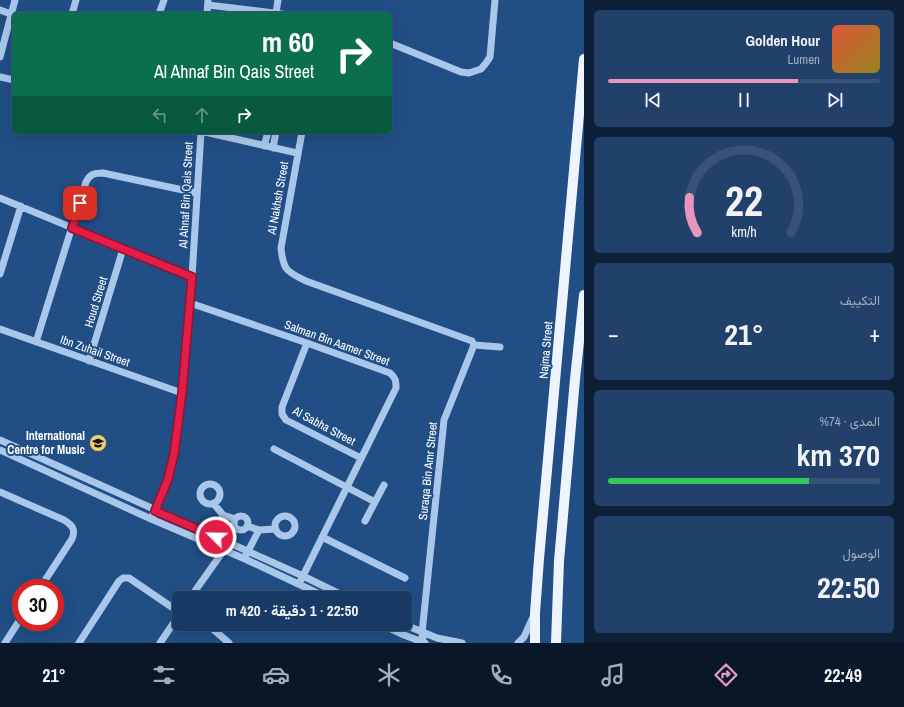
<!DOCTYPE html>
<html lang="ar">
<meta charset="utf-8">
<style>
body{margin:0;font-family:"Archivo Narrow",Vazirmatn,sans-serif;background:#21416a;color:#f1f3f6;direction:rtl;height:100vh;display:flex;flex-direction:column;font-size:15px;white-space:nowrap}
*{box-sizing:border-box;margin:0}
p{font-size:13px;color:#9fadbf}
.icon{flex:none;width:22px;height:22px;fill:none;stroke:currentColor;stroke-width:2;stroke-linecap:round;stroke-linejoin:round}
.map{position:relative;flex:1;overflow:hidden;direction:ltr}
.side{display:flex;flex-direction:column;gap:10px;padding:10px;background:#0d2037;width:320px}
.side>*{flex:none}
.banner{position:absolute;left:12px;top:12px;width:380px;height:122px;border-radius:6px;box-shadow:0 4px 16px #0002,0 0 0 1px #365478;direction:rtl;background:#0b6e4f;color:#fff;overflow:hidden}
.speed{position:absolute;left:12px;top:579px;display:flex;gap:8px;font-size:20px;font-weight:700;text-align:center}
.speed>*{display:grid;place-content:center;width:52px;height:52px;border-radius:50%;background:#183a64;box-shadow:0 4px 16px #0002,0 0 0 1px #365478;line-height:1}
.speed .limit{border:6px solid #d22;background:#fff;color:#111}
.pin{position:absolute;display:grid;place-items:center;width:34px;height:34px;color:#fff;margin:-17px;border-radius:8px;box-shadow:0 2px 6px #0006}
.me{position:absolute;width:44px;margin:-22px;rotate:293deg;stroke-linejoin:round;filter:drop-shadow(0 0 3px #0008)}
.turn{display:flex;align-items:center;gap:14px;height:84px;padding:0 12px;font-size:18px}
.turn .icon{width:52px;height:52px;stroke-width:2.5}
.turn b{display:block;font-size:28px;line-height:34px}
.lanes{display:flex;align-items:center;height:38px;padding:0 12px;background:#0003;justify-content:center;gap:20px;direction:ltr}
.lanes .off{opacity:.35}
.big{font-size:30px;font-weight:700;line-height:1.1}
.side .card{flex:1;display:flex;flex-direction:column;justify-content:center;gap:6px;min-width:0;padding:0 14px;border-radius:6px;background:#21416a}
.side .dial{align-items:center;gap:0}
.dial svg{height:104px;overflow:visible;fill:none;stroke:#365478;stroke-width:7;stroke-linecap:round;text-anchor:middle}
.dial text{fill:#f1f3f6;stroke:none}
.song{display:flex;align-items:center;gap:12px}
.cover{width:48px;height:48px;border-radius:6px;background:linear-gradient(135deg,hsl(10 70% 55%),hsl(50 70% 35%))}
.played{height:4px;border-radius:2px;background:linear-gradient(90deg,#e797bd 70%,#365478 70%)}
.keys{display:flex;justify-content:space-around;direction:ltr}
.heat{display:flex;justify-content:space-between;align-items:center;font-size:22px;direction:ltr}
.charge{height:6px;border-radius:3px;background:linear-gradient(90deg,#34c759 74%,#365478 0)}
.trip{position:absolute;left:172px;top:591px;width:240px;height:40px;border-radius:6px;background:#183a64;box-shadow:0 4px 16px #0002,0 0 0 1px #365478;font-weight:700;line-height:40px;text-align:center;direction:rtl}
.tabs{display:flex;height:64px;justify-content:space-around;align-items:center;background:#0a1728;color:#9fadbf}
.tabs .icon{width:28px;height:28px}
.tabs .on{color:#e797bd}
.tabs b{font-size:18px;color:#f1f3f6}
main{display:flex;flex:1;min-height:0}
.map>svg:first-child{display:block}
.lines{fill:none;stroke-linecap:round;stroke-linejoin:round}
.minor{stroke:#a9c7ea;stroke-width:7}
.major{stroke:#edf4fe;stroke-width:10}
.route-casing{stroke:#92132f;stroke-width:10}
.route{stroke:#e11d48;stroke-width:7}
.labels{text-anchor:middle;dominant-baseline:central;stroke-width:4;stroke-linejoin:round;paint-order:stroke}
.street-label{font-size:12px;fill:#fff;stroke:#204e85}
.poi-label{font-size:12px;font-weight:bold;fill:#fff;stroke:#204e85;text-anchor:end}
</style>
<main>
<section class="side">
<div class="card">
<div class="song"><i class="cover"></i><div><b>Golden Hour</b><p>Lumen</p></div></div>
<div class="played"></div>
<div class="keys"><svg class="icon" aria-label="previous" viewBox="0 0 24 24"><path d="M18 5L8 12l10 7zM5 5v14"/></svg><svg class="icon" aria-label="pause" viewBox="0 0 24 24"><path d="M8 5v14M16 5v14"/></svg><svg class="icon" aria-label="next" viewBox="0 0 24 24"><path d="M6 5l10 7-10 7zM19 5v14"/></svg></div>
</div>
<div class="card dial"><svg viewBox="0 0 100 80">
<path d="M14 69A42 42 0 1 1 86 69"/>
<path d="M14 69A42 42 0 0 1 8 42" stroke="#e797bd"/>
<text x="50" y="56" font-size="32" font-weight="700">22</text>
<text x="50" y="72" font-size="11">km/h</text>
</svg></div>
<div class="card"><p>التكييف</p>
<div class="heat"><a>−</a><b class="big">21°</b><a>+</a></div>
</div>
<div class="card"><p>المدى · 74%</p><b class="big">370 km</b><div class="charge"></div></div>
<div class="card"><p>الوصول</p><b class="big">22:50</b></div>
</section>
<div class="map">
<svg width="584" height="643" viewBox="0 0 584 643">
<rect width="100%" height="100%" fill="#204e85"/>
<g class="lines">
<!-- minor -->
<path class="minor" d="M208,5L282,14
M0,10L11,14
M276,13L278,0
M72,14L76,0
M159,14L164,0
M207,14L208,0
M390,43L461,72L469,73L481,69L486,63L490,57L495,0
M0,57L15,0
M0,77L14,80
M205,132L297,153
M302,132L281,248C283,270 287,272 306,281L472,341L474,345L444,420L422,633L423,642
M264,146L268,132
M273,148L276,132
M0,198L192,277
M0,274L21,206
M190,303L307,343L390,373C396,378 396,381 396,388L299,584
M0,329L182,393
M36,342L86,182C90,174 94,173 103,173L197,193
M307,343L282,407V414L286,420L361,458
M474,345L500,347
M89,361L123,249
M0,440L303,576L348,598
M274,449L375,502
M0,450L151,519L245,559L328,598
M200 494a10 10 0 1 1 20 0a10 10 0 1 1-20 0Z
M0,492L64,520C72,525 76,529 72,539L40,588
M214,504L223,515L235,519
M275 526a10 10 0 1 1 20 0a10 10 0 1 1-20 0Z
M234 523a7 7 0 1 1 14 0a7 7 0 1 1-14 0Z
M151,519L164,491L172,467L182,393L192,277L201,132
M365,521L384,485
M247,526L259,530L275,529
M322,537L405,578
M214,541L223,515
M246,555L259,530
M190,598L224,550
M207,624L229,643
M381,624L404,635L425,643
M403,624L437,638L462,643
M5,643L21,618
M79,643L119,581L123,578H129L179,612
M160,643L179,615
M518,643L524,637L534,615"/>
<!-- major -->
<path class="major" d="M535,643V613L539,559L584,59
M556,643L559,561L575,379L584,295"/>
</g>
<g class="lines">
<!-- route casing -->
<g class="route-casing">
<path id="route" d="M80,203L72,228L192,277L182,393L174,454L168,479L155,511L216,537"/>
</g>
<!-- route -->
<use href="#route" class="route"/>
</g>
<!-- icons -->
<defs>
<g id="school-disc" transform="scale(0.9)"><circle r="9.5" fill="#f7cc6a" stroke="#204e85"/><path d="M0-5L7-2L0 1L-7-2ZM-4 1L0 2.5L4 1V4Q0 6-4 4Z" fill="#111"/></g>
</defs>
<g fill-rule="evenodd">
<use href="#school-disc" x="98" y="443"/>
</g>
<g class="labels">
<!-- street labels -->
<g class="street-label">
<text transform="translate(186 195) rotate(-87)">Al Ahnaf Bin Qais Street</text>
<text transform="translate(278 198) rotate(-80)">Al Nakhsh Street</text>
<text transform="translate(96 302) rotate(-73)">Houd Street</text>
<text transform="translate(337 343) rotate(20)">Salman Bin Aamer Street</text>
<text transform="translate(546 350) rotate(-85)">Najma Street</text>
<text transform="translate(95 351) rotate(19)">Ibn Zuhail Street</text>
<text transform="translate(324 426) rotate(28)">Al Sabha Street</text>
<text transform="translate(428 471) rotate(-84)">Suraqa Bin Amr Street</text>
</g>
<!-- poi labels -->
<g class="poi-label">
<text x="85" y="436">International<tspan x="85" dy="14">Centre for Music</tspan></text>
</g>
</g>
</svg>
<div class="speed"><div class="limit">30</div></div>
<div class="pin" style="left:80px;top:203px;background:#d93025"><svg class="icon" aria-label="arrive" viewBox="0 0 24 24"><path d="M6 21V4h12l-3 4 3 4H6"/></svg></div>
<svg class="me" style="left:216px;top:537px" viewBox="-20 -20 40 40"><circle r="17" fill="#e11d48" stroke="#fff" stroke-width="3"/><path d="M0-11L8 9 0 5-8 9z" fill="#fff"/></svg>
<div class="trip">22:50 · 1 دقيقة · 420 m</div>
<div class="banner">
<div class="turn"><svg class="icon" aria-label="right" viewBox="0 0 24 24"><path d="M7 20v-9h11M14 6l5 5-5 5"/></svg><div><b>60 m</b>Al Ahnaf Bin Qais Street</div></div>
<div class="lanes"><svg class="icon off" aria-label="left" viewBox="0 0 24 24"><path d="M17 20v-9H6M10 6l-5 5 5 5"/></svg><svg class="icon off" aria-label="ahead" viewBox="0 0 24 24"><path d="M12 20V5M6 11l6-6 6 6"/></svg><svg class="icon" aria-label="right" viewBox="0 0 24 24"><path d="M7 20v-9h11M14 6l5 5-5 5"/></svg></div>
</div>
</div>
</main>
<nav class="tabs">
<b>22:49</b>
<svg class="icon on" aria-label="directions" viewBox="0 0 24 24"><path d="M12 3l9 9-9 9-9-9zM9 14v-3h6M13 9l2 2-2 2"/></svg>
<svg class="icon" aria-label="music" viewBox="0 0 24 24"><path d="M9 18V5l10-2v13"/><circle cx="6" cy="18" r="3"/><circle cx="16" cy="16" r="3"/></svg>
<svg class="icon" aria-label="phone" viewBox="0 0 24 24"><path d="M5 4h4l2 5-3 2q2 4 5 5l2-3 5 2v4C11 20 4 13 5 4z"/></svg>
<svg class="icon" aria-label="climate" viewBox="0 0 24 24"><path d="M12 3v18M4 7l16 10M4 17L20 7"/></svg>
<svg class="icon" aria-label="car" viewBox="0 0 24 24"><path d="M5 17H2v-5l4-1 3-4h7l3 4 3 1v5h-3M9 17h6M6 11h13"/><circle cx="7" cy="17" r="2"/><circle cx="17" cy="17" r="2"/></svg>
<svg class="icon" aria-label="filters" viewBox="0 0 24 24"><path d="M4 7h16M4 17h16"/><circle cx="9" cy="7" r="2"/><circle cx="15" cy="17" r="2"/></svg>
<b>21°</b>
</nav>
